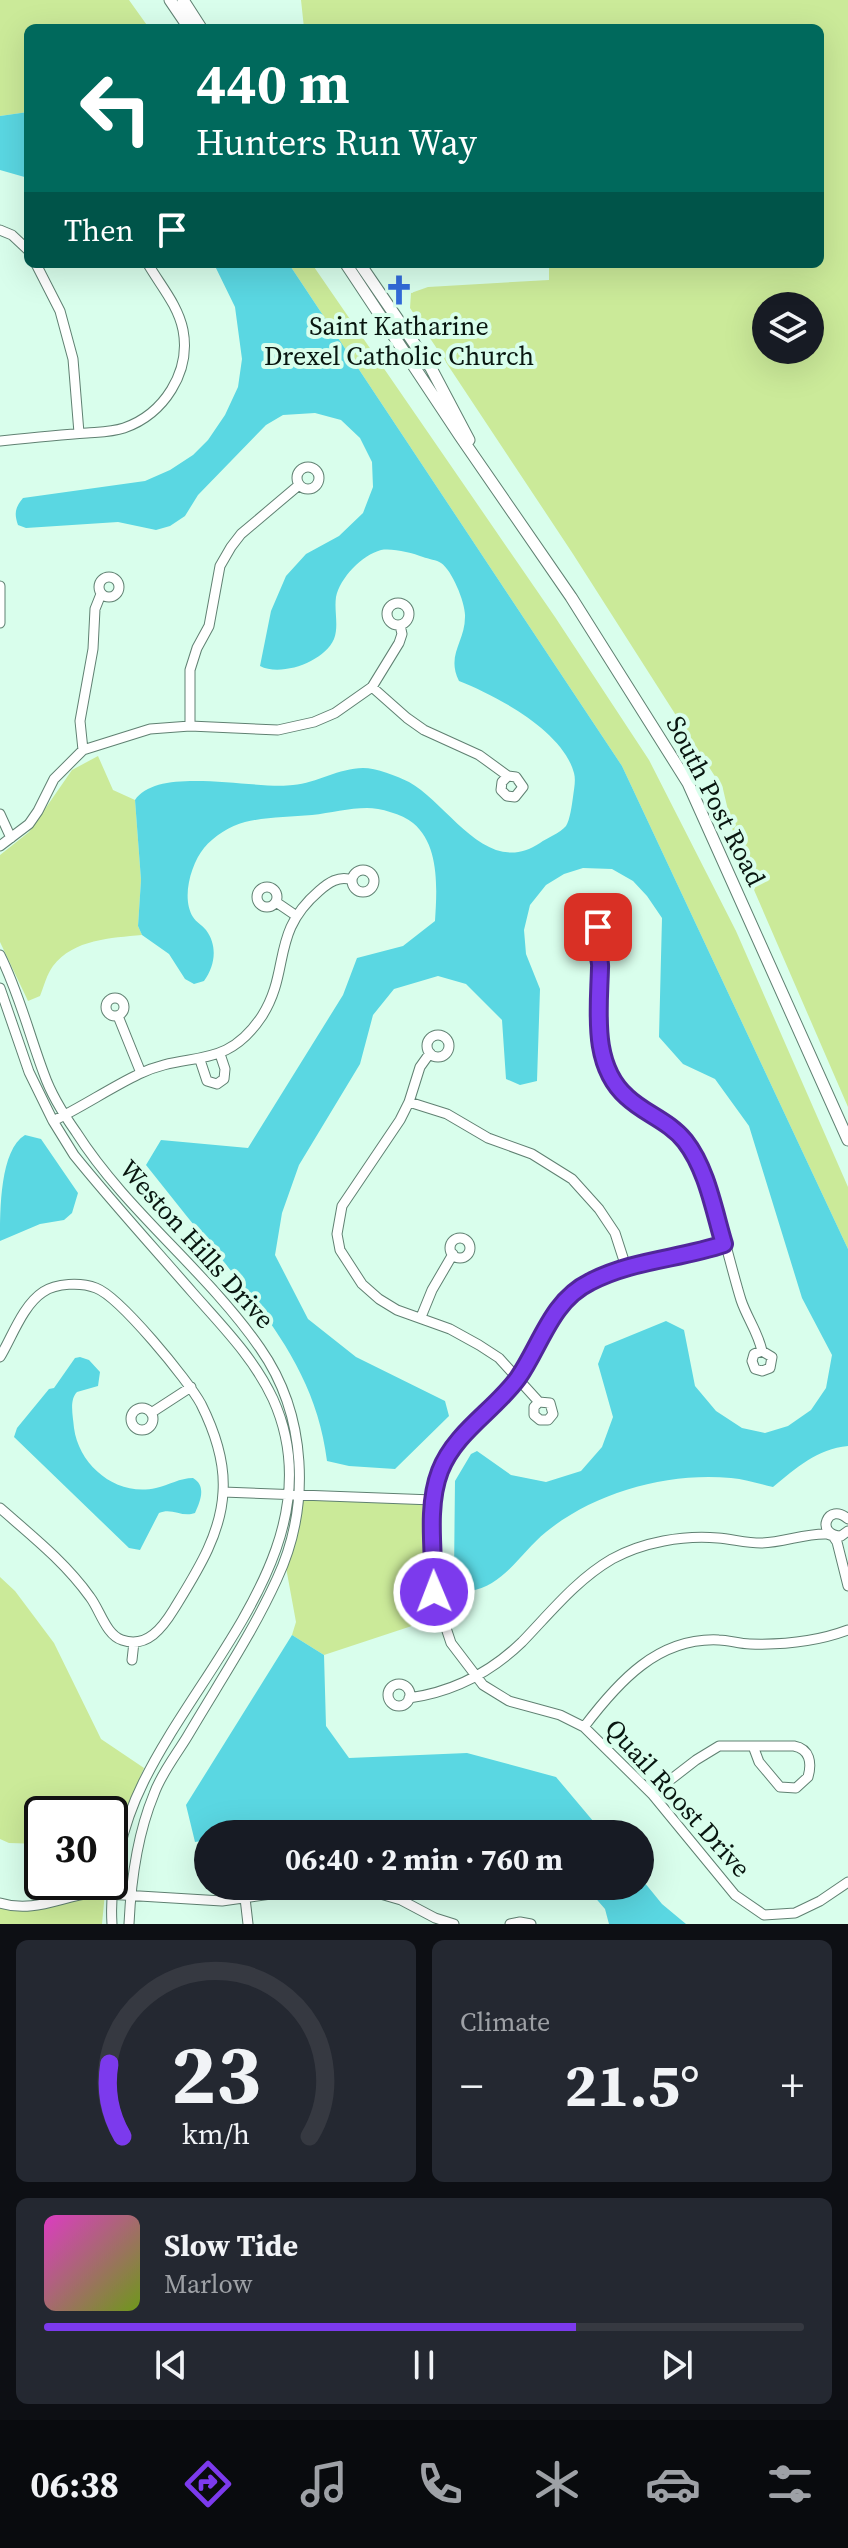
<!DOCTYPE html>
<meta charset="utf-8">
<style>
body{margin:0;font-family:"Source Serif 4",serif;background:#242831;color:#f1f3f6;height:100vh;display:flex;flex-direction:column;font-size:30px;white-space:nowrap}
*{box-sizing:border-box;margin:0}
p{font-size:26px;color:#9ea1a6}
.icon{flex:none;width:44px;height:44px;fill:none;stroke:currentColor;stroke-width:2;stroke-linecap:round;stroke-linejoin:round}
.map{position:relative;height:1924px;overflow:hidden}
.panel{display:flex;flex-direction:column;gap:16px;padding:16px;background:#0d0f14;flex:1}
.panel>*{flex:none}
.guide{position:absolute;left:24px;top:24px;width:800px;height:244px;border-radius:12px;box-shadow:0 8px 32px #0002;background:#00695c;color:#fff;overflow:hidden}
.fabs{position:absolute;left:752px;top:292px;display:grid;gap:16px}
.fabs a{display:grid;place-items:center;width:72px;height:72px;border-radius:50%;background:#171b24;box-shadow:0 8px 32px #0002;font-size:40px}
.speed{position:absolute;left:24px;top:1796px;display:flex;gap:16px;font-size:40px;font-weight:700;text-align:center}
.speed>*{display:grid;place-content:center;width:104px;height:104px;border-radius:50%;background:#171b24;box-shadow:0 8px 32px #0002;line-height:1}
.speed .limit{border:4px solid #111;border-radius:12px;background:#fff;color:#111}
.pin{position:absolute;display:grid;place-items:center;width:68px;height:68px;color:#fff;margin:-34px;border-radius:16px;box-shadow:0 4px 12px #0006}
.me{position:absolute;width:88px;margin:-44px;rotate:359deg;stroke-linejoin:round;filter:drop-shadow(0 0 6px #0008)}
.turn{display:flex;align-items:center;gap:28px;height:168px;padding:0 40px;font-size:36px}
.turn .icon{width:104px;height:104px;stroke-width:2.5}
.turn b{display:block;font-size:56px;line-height:68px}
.then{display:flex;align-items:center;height:76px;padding:0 40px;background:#0003;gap:16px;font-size:30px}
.big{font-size:60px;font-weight:700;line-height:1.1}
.panel .card{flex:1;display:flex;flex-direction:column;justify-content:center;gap:12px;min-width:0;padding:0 28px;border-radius:12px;background:#242831}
.panel .dial{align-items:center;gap:0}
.dial svg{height:208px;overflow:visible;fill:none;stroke:#363941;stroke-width:7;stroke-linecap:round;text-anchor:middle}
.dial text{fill:#f1f3f6;stroke:none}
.song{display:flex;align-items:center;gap:24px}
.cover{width:96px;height:96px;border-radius:12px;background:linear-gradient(135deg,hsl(310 70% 55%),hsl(80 70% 35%))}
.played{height:8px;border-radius:4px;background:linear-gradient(90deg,#7c3aed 70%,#363941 70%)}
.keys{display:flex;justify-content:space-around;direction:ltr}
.heat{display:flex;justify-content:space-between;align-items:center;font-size:44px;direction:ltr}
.panel .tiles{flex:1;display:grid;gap:16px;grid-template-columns:1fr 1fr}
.card:last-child{grid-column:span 2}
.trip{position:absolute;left:194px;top:1820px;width:460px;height:80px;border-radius:40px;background:#171b24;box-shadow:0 8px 32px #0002;font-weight:700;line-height:80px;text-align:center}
.menu{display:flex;height:128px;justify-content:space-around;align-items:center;background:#090b0e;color:#9ea1a6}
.menu .icon{width:56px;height:56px}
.menu .current{color:#7c3aed}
.menu b{font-size:36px;color:#f1f3f6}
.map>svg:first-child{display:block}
.green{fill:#cbea99;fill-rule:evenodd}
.water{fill:#5ad7e2}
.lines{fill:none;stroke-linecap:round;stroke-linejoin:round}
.minor-casing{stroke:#608172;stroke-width:11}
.tertiary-casing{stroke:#608172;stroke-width:13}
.minor{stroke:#fff;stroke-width:9}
.tertiary{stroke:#fff;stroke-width:11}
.route-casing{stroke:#51269a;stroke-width:20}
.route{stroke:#7c3aed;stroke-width:14}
.labels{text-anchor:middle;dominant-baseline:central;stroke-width:8;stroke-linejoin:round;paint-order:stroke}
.poi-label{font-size:26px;fill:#091610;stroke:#d9feec}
.street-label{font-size:26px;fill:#091610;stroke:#d9feec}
</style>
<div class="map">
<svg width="848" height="1924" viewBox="0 0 848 1924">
<rect width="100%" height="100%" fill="#d9feec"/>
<!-- green -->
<path class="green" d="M0,0H129L149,28H28V112L0,116Z
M301,0H848V1107L738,853L723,789L573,554L410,308L411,293L428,287L549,280V264H820V28H304ZM766,306H810V350H766Z
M289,264H312L555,617L649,760L736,931L848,1187V1249L622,766Z
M98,756L113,790L135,800L141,880L138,926L142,935C111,938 74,939 53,966C47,974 44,986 40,996L28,1001L0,942V855L29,832L72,770Z
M298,1496L433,1500L434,1592L442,1616L324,1655L292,1635L296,1622L285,1562Z
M0,1577L15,1591L54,1643L101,1739L144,1768L123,1817L110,1865V1814H42V1844L9,1843L0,1839Z
M63,1882H106L102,1924H0V1903L9,1906L64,1898Z"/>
<!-- water -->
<path class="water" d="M28,112V178L0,170V116Z
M214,264H289L622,766L848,1249V1446C817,1449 796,1468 773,1487C759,1484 745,1479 731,1478C668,1472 595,1492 546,1532C521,1552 504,1586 470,1591L454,1573L455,1481L471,1454L477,1451L511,1475L546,1482L581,1471L602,1447L613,1417L598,1364L605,1346L666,1321L684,1330L695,1386L716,1411L742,1428L765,1433L788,1426L811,1410L826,1388L832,1355L802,1298L749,1126L715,1079L683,1064L659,1037L662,918L647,896L633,881L612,869L583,868L564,874L546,885L530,905L524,930L526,954L540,989L537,1081L520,1085L506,1079L502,1020L466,984L438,976L394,989L373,1015L360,1064L299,1165L282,1213L275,1255L308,1319L356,1357L445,1401L449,1416L395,1469L349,1466L327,1461C317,1379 273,1324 224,1262C198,1230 172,1198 146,1165L161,1140L248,1148L343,995L357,958L403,946L435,921C437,890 440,845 413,823C402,814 380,808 367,808C349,808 330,813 312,815C290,817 266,817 245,822C230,826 214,836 204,848C191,864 181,898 193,917C196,922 202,925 206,930C218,946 215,966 204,981L194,984L185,979L169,954L142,935L138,926L141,880L135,800C158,765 254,790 293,785C317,783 339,768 363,768C376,768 397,776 409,782C449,804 487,879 540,843C547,838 560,833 566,826C570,820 572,804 573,797C574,789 576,780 574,773C563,731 497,696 459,681C446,655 465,642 465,617C466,604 452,570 441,563C437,560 428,559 423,557C412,553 393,548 381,550C362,555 340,578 336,597C334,611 339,626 334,639C324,662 281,677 260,666L271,611L286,576L306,554L339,536L363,513L373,487L372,462L360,438L341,420L315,413L283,415L266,425L198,495L185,516L170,526L156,530L118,522L26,528L18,525C14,513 15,508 23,498L145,481L170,470L193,455L208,440L225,415L238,387L242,359L235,307Z
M25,1135L41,1139L78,1193L72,1213L64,1220L40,1224L0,1241C0,1209 0,1150 25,1135Z
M80,1357L89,1360L100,1372L98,1386L77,1392C69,1400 73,1416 74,1428C79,1466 117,1497 156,1488C169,1485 180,1478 193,1478C207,1486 200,1502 195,1513C182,1518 172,1507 159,1513L140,1550L129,1548L14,1437L17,1428L49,1389L54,1388L75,1358Z
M292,1635L324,1655L326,1726L349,1758L467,1753L556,1777L604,1834H389L362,1823L264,1834H208V1840L195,1842L186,1805Z
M640,1877L662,1904L686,1924H609L605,1909L585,1886H640Z"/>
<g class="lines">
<!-- minor casing -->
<g class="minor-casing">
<path id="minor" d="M0,230L12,235L28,250
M36,264L60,311L73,359L79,433
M0,441C29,438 58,435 87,433C99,432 112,432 124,428C164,414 191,372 183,330C178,305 160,285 148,264
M297 478a11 11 0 1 1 22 0a11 11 0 1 1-22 0Z
M99 587a10 10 0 1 1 20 0a10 10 0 1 1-20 0Z
M0,586V623
M387 614a11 11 0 1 1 22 0a11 11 0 1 1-22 0Z
M372,687L407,718L424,730L479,755L508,776L516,777L523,787L515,797L507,796L501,790L502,782L508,776
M190,726V670L197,648L209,626L220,566L231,547L241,534L299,485
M83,750L80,721L93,649L95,609L101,594
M0,814L11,838
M0,846L29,824L38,811L54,779L83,750L150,729L190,726L278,730L314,722L335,713L372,687L399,643L402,634L400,625
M352 881a11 11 0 1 1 22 0a11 11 0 1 1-22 0Z
M257 897a10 10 0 1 1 20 0a10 10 0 1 1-20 0Z
M276,902L295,915
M580 935a11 11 0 1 1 22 0a11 11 0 1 1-22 0Z
M597,945C607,988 589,1035 612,1076C630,1109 668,1115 688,1144C713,1182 727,1255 741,1300C747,1318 758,1332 762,1351L772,1357L770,1368L762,1371L755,1369L752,1361L754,1354L762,1351
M0,955C19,993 29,1034 44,1074C51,1094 64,1115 76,1132C127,1212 206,1270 260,1348C307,1415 311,1506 277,1579C252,1634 218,1684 187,1737C176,1755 161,1774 154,1794C137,1835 131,1880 129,1924
M0,988L29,1072L53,1121L74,1155C112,1202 153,1247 193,1293C222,1326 254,1358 273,1399C337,1541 200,1665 143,1783C123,1823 109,1879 112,1924
M106 1007a9 9 0 1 1 18 0a9 9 0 1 1-18 0Z
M118,1016L141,1073
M427 1046a11 11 0 1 1 22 0a11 11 0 1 1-22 0Z
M430,1053L420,1067L409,1102L400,1120L342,1206L337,1234L340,1250L362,1284L379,1299L397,1310L450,1329L479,1345L499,1358L539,1402L550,1403L553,1414L548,1420H540L534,1415V1407L539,1402
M200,1060L207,1081L217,1084L224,1079L225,1069L220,1054
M409,1102L447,1114L488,1138L532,1154L572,1179L599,1209L615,1233L626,1267
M53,1121C82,1107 110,1088 139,1074C188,1050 225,1072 262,1016C291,970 270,933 319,891C328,883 339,875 352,880
M450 1248a10 10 0 1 1 20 0a10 10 0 1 1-20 0Z
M724,1244L696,1254L626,1267L587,1283L556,1311L518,1379L453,1446L440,1470L433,1500L434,1592L451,1643L483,1685L509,1701L560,1715L584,1727L652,1794L735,1895L764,1915L795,1913L820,1901L848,1882
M421,1317L432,1290L453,1254
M0,1357C12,1337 23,1305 43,1292C56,1283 81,1282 96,1288C120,1297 188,1380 201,1404C214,1430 225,1463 223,1492C221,1535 196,1573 174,1609C163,1627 147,1649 122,1640C106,1635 100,1610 90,1597C65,1562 32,1536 0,1508
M131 1419a11 11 0 1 1 22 0a11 11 0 1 1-22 0Z
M151,1413L191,1387
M223,1492L433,1500
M848,1519C828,1501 814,1535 841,1536L848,1531
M132,1660L134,1642
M388 1695a11 11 0 1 1 22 0a11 11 0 1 1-22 0Z
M409,1698C452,1692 491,1672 522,1642C550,1613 576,1580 612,1559C643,1542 683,1535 718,1538C732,1539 746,1543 761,1543C783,1543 805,1533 827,1534L833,1536L837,1542L848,1586
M584,1727C618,1682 658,1637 719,1640C729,1640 739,1644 750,1644C783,1645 816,1642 848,1630
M652,1794L696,1760L719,1746H794C810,1749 812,1763 808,1777L796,1788L780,1787L759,1762L753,1746
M245,1898L248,1924
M0,1903C32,1913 58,1898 90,1893L222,1901L306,1889L337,1887L370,1891L401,1900L435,1918L454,1924
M510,1924L520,1922L531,1924"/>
</g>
<!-- tertiary casing -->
<g class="tertiary-casing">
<path id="tertiary" d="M170,0L189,28
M183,0L201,28
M346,264L460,436L571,597L688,783L848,1140
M360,264L431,368L469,440"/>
</g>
<!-- minor -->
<use href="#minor" class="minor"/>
<!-- tertiary -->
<use href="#tertiary" class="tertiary"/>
</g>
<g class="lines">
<!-- route casing -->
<g class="route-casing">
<path id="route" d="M434,1592C434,1553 426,1507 440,1471C455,1432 495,1410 518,1378C541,1345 551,1301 590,1282C632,1260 680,1259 724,1244C714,1211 707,1169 685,1141C669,1121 645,1114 627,1097C591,1065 599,1011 600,968C601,961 596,950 597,944C598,940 602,938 602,934L598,927"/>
</g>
<!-- route -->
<use href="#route" class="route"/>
</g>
<!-- icons -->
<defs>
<g id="church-bare" transform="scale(2.4)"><path d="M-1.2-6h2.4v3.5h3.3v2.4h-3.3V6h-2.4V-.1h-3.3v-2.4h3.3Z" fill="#326bd9" stroke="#d9feec" stroke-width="2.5" paint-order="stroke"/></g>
</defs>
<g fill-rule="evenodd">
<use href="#church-bare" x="399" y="290"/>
</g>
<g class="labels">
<!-- poi labels -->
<g class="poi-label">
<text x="399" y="326">Saint Katharine<tspan x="399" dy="30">Drexel Catholic Church</tspan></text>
</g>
<!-- street labels -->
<g class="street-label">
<text transform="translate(716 801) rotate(63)">South Post Road</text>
<text transform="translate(197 1244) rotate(48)">Weston Hills Drive</text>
<text transform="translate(678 1798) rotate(48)">Quail Roost Drive</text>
</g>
</g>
</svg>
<div class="fabs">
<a><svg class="icon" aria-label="layers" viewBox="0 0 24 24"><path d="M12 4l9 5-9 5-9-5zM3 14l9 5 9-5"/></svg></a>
</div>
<div class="speed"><div class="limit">30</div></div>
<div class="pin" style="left:598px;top:927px;background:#d93025"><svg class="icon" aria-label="arrive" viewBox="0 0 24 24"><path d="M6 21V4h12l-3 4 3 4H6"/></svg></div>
<svg class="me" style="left:434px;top:1592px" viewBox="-20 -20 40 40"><circle r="17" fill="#7c3aed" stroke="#fff" stroke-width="3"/><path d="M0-11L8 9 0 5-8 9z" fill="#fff"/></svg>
<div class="trip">06:40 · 2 min · 760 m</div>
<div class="guide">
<div class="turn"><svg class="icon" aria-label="left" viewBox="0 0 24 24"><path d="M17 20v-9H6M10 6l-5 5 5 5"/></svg><div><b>440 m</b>Hunters Run Way</div></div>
<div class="then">Then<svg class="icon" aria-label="arrive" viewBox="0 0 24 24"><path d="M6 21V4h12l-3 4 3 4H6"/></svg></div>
</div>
</div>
<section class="panel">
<div class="tiles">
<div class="card dial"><svg viewBox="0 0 100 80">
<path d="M14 69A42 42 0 1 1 86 69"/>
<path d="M14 69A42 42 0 0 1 9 41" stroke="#7c3aed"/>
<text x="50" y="56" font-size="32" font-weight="700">23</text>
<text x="50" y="72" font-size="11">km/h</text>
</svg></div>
<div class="card"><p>Climate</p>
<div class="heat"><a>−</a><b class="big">21.5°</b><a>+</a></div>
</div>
<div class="card">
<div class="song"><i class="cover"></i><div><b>Slow Tide</b><p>Marlow</p></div></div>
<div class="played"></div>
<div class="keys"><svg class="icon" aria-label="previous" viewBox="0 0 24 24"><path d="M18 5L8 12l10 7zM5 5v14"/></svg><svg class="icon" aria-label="pause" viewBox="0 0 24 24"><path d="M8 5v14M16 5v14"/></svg><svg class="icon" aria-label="next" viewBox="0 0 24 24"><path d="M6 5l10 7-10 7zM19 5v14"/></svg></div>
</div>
</div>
</section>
<nav class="menu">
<b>06:38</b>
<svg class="icon current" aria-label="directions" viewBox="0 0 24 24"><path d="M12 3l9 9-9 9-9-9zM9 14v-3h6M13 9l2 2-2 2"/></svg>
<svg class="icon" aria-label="music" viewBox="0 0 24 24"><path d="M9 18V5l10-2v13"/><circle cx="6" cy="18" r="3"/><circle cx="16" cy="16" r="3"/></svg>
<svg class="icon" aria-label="phone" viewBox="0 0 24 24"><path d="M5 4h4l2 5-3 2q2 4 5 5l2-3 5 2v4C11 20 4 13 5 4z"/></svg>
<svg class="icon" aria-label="climate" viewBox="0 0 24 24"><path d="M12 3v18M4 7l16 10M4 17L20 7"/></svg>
<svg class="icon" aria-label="car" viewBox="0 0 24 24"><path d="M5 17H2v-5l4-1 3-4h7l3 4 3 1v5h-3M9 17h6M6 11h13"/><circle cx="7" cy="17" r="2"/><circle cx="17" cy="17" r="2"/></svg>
<svg class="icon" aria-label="filters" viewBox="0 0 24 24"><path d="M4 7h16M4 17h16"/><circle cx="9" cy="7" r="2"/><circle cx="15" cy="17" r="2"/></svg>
</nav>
